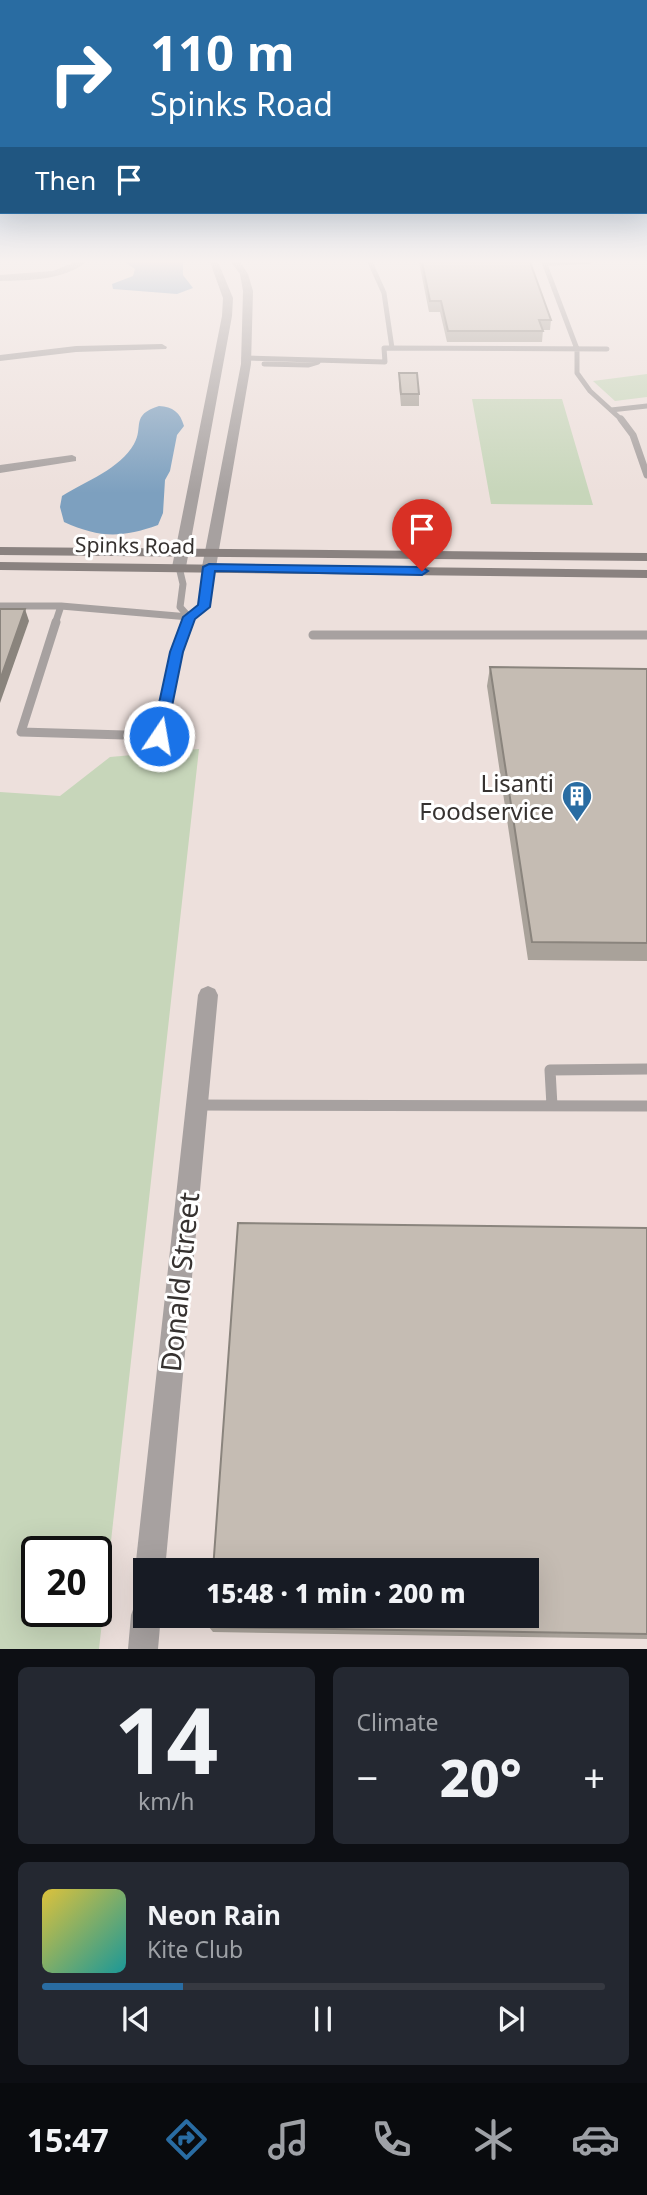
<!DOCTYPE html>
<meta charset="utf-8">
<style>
body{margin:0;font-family:"Noto Sans",sans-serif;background:#242831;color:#f1f3f6;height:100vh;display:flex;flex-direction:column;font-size:26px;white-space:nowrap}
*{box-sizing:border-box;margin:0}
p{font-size:23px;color:#9ea1a6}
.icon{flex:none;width:38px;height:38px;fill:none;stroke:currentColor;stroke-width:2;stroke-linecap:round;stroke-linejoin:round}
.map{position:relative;height:1649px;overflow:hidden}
.details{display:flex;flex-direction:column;gap:18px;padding:18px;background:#0d0f14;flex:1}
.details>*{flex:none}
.guide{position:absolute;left:0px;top:0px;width:648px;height:214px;box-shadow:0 7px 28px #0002;background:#296ca2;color:#fff;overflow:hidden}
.speed{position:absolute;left:21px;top:1536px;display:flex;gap:14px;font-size:35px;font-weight:700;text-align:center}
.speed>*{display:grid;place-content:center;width:91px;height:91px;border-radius:50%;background:#171b24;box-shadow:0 7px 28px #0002;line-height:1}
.speed .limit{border:4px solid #111;border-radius:10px;background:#fff;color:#111}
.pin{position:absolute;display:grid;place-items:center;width:60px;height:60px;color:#fff;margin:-72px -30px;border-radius:50% 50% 50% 0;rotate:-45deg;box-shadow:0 0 7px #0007}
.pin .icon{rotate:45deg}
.me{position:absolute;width:77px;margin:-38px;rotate:12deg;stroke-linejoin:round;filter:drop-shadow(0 0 5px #0008)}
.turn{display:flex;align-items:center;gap:24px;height:147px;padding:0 35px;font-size:32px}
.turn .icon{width:91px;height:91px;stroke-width:2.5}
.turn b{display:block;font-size:49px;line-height:60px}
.then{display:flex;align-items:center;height:66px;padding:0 35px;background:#0003;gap:14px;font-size:26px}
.big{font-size:52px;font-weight:800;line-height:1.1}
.details .tile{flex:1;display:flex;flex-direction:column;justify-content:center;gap:10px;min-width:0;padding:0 24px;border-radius:10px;background:#242831}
.details .dial{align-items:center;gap:0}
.dial b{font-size:91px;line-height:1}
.song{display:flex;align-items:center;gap:21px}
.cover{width:84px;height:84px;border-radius:10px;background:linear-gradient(135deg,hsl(50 70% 55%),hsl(180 70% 35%))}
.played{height:7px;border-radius:4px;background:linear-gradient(90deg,#296ca2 25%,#363941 25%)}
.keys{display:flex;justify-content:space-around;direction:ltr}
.heat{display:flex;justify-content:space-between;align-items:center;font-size:38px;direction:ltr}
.details .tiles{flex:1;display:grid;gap:18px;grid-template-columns:1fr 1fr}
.tile:last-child{grid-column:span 2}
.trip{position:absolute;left:133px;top:1558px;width:406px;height:70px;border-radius:0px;background:#171b24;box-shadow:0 7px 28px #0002;font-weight:800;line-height:70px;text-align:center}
.tab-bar{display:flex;height:112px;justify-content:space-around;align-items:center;background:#090b0e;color:#9ea1a6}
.tab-bar .icon{width:49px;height:49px}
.tab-bar .selected{color:#296ca2}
.tab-bar b{font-size:32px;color:#f1f3f6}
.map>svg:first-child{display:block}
.green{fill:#c7d6ba;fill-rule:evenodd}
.water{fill:#7da0bf}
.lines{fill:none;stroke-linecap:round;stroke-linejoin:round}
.lane-far3{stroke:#a7a1a0;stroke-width:5}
.lane-far2{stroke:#a7a1a0;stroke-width:7}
.lane-far1{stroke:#a7a1a0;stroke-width:9}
.lane{stroke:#a7a1a0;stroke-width:11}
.street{fill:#a7a1a0;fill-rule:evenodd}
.secondary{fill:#8a8280;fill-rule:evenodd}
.wall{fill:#a9a29a}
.shaded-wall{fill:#8a847d}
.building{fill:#c5bcb3;stroke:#8a847d;stroke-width:2}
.route{fill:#1a73e8;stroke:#114b97;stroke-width:2}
.labels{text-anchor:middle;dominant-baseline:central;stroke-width:6;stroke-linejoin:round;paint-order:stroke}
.far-street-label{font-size:21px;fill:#363230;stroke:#fff}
.poi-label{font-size:24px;fill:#363230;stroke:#fff;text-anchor:end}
.near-street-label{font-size:28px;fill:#363230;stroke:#fff}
</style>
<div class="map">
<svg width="647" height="1649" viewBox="0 0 647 1649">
<rect width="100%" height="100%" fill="#ede0dc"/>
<!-- green -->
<path class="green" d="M647,374V397L615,401L593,381Z
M472,399H562L593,505L491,504Z
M199,749L99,1649H0V792L60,796L110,757ZM96,1552V1612H37V1552Z"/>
<!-- water -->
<path class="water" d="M125,262H183V275L193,288L177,294L113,289L112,284L133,276L135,269Z
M159,406C173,407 180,412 184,426L177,435L170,471L165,480L163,513L158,525C122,538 99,538 64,522L60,507L62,496C86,481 120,469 134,444C144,427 130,415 159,406Z"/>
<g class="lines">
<!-- lane-far3 -->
<path class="lane-far3" d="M370,262L384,293L392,348
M544,262L577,349V373L590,391L623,421
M545,263L589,262
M244,358L385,362L384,348L607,349
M264,364L308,365L318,362
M611,410L647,406"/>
<!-- lane-far2 -->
<path class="lane-far2" d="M621,419L633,435L647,475
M179,567L183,584L180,607L189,617
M0,606H61L189,617
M55,624L61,606
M187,624L189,617L204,607L209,567"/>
<!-- lane-far1 -->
<path class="lane-far1" d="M56,622L21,732L159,736L177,652L187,622
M313,635H647"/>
<!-- lane -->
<path class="lane" d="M197,1105L647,1106
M552,1106L550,1070L647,1069"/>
<!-- street -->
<path class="street" d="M75,262H86C63,281 28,280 0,281V275L53,271Z
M210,262H218L233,298L232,316L186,567L179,571L172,567L222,316L223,298Z
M231,262H240L248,274L253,291L251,364L216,567L209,571L202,567L241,364L243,291L240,274Z
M162,344L167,347L166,349L76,352L0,361V355L76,346Z
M72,455L76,457V461L0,473V465Z
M208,986L215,989L218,995L165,1570H145V1583L140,1580L135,1570L198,995L201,989Z
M145,1600V1615H161L158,1649H128L131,1615L135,1604Z"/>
<!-- secondary -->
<path class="secondary" d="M0,547L647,553V561L0,555Z
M0,562L647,570V578L0,570Z"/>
</g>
<!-- wall -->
<path class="wall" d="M419,262H530L551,320L550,330H543L542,342H447L440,312H429Z
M399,373L419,394V406H401L399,384Z
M490,667L647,669V961L528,960L487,686Z
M647,1228V1639L213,1632L209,1627Z"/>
<!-- shaded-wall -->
<path class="shaded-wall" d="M25,609L29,621L0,703V680Z"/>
<!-- building -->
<path class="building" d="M422,262H530L551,320H539L543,331H448L441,301H430Z
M399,373H417L419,394H401Z
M0,609H25L0,680Z
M490,667L647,669V943L532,942Z
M238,1223L647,1228V1634L209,1627L210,1615H527V1570H213Z"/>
<!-- sky -->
<linearGradient id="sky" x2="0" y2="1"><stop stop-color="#7dacd8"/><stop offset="0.53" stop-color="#f7f1ef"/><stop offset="1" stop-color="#f7f1ef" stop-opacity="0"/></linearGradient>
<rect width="647" height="493" fill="url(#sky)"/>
<!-- route -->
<path class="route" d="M209,564L422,567L428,571L422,575L215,571L210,607L195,619L183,652L166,736L159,741L154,740L152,736L170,652L183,617L198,605L203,567Z"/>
<!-- icons -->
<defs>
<g id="building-pin" transform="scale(1.575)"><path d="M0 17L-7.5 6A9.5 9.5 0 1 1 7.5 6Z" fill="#296ca2" stroke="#fff"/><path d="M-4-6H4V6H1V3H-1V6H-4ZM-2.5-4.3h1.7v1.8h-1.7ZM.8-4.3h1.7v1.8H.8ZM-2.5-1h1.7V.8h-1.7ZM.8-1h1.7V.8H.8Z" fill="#fff"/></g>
</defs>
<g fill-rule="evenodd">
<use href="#building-pin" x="577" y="796"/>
</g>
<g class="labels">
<!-- far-street labels -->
<g class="far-street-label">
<text transform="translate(135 545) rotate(1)">Spinks Road</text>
</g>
<!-- poi labels -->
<g class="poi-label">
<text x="554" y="782">Lisanti<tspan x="554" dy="28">Foodservice</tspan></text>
</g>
<!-- near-street labels -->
<g class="near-street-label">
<text transform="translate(179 1282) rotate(-84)">Donald Street</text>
</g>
</g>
</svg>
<div class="speed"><div class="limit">20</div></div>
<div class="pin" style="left:422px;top:571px;background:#d93025"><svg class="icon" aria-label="arrive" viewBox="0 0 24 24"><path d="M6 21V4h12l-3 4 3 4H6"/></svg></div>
<svg class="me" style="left:159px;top:736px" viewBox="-20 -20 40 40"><circle r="17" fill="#1a73e8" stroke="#fff" stroke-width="3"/><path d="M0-11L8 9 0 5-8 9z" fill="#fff"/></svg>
<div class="trip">15:48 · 1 min · 200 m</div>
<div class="guide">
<div class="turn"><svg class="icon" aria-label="right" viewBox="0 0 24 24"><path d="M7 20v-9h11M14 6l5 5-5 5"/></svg><div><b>110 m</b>Spinks Road</div></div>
<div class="then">Then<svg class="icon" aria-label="arrive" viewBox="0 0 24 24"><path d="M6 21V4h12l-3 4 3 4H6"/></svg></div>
</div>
</div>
<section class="details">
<div class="tiles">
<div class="tile dial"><b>14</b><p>km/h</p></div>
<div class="tile"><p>Climate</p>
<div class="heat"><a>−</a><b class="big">20°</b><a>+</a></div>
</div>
<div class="tile">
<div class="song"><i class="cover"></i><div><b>Neon Rain</b><p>Kite Club</p></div></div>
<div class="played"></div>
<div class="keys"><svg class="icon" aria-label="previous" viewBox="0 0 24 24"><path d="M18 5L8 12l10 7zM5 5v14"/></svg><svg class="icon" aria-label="pause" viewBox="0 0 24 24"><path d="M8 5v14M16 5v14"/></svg><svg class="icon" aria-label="next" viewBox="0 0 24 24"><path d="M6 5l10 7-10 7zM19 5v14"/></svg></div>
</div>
</div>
</section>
<nav class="tab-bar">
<b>15:47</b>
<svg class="icon selected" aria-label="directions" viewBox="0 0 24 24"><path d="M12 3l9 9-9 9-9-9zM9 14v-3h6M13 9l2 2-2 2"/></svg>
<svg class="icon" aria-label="music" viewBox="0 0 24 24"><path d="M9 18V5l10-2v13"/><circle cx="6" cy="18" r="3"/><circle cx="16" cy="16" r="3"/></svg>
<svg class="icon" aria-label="phone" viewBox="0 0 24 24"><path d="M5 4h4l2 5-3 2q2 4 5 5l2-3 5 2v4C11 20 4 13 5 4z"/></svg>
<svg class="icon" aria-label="climate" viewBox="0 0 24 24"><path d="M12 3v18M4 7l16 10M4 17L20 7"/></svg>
<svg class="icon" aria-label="car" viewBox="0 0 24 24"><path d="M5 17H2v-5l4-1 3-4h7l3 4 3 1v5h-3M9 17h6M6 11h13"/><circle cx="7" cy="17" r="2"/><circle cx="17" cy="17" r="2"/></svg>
</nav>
